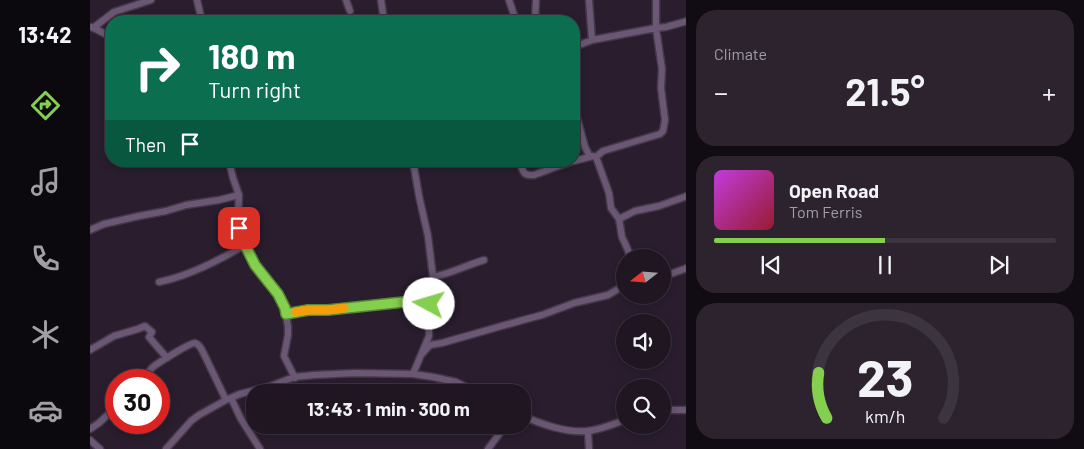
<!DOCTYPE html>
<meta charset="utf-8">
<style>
body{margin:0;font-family:Barlow,sans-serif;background:#2c232f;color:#f1f3f6;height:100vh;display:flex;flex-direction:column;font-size:19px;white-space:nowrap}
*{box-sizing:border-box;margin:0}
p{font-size:16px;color:#a19fa5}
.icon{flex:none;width:28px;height:28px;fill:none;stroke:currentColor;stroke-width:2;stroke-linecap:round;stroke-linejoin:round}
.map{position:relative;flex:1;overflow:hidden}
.sheet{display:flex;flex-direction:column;gap:10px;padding:10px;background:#110c13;width:398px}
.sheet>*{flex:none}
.hud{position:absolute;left:15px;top:15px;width:475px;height:152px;border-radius:20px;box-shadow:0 2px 8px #0003,0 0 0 1px #3c3540;background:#0b6e4f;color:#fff;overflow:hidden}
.needle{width:32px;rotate:253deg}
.buttons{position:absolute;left:526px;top:249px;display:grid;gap:10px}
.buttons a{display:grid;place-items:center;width:55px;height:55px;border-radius:50%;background:#1f1622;box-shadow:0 2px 8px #0003,0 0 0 1px #3c3540;font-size:25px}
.speed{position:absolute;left:15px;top:369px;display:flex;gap:10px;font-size:25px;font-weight:700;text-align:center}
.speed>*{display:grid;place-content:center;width:65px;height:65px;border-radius:50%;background:#1f1622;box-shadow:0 2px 8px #0003,0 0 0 1px #3c3540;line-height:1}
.speed .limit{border:8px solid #d22;background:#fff;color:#111}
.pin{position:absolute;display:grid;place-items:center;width:42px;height:42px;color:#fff;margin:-21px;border-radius:10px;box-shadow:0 2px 8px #0006}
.me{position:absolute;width:55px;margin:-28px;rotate:276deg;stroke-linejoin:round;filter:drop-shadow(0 0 4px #0008)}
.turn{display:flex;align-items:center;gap:18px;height:105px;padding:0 20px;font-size:22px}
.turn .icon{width:65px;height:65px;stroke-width:2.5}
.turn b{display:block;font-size:35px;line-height:42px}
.then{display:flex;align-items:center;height:48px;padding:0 20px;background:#0003;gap:10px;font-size:19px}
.big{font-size:38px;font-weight:700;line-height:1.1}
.sheet .widget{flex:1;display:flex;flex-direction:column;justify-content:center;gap:8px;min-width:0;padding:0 18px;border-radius:20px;background:#2c232f}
.sheet .dial{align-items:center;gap:0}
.dial svg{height:130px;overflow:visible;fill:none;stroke:#3c3540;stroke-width:7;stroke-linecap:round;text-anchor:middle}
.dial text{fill:#f1f3f6;stroke:none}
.song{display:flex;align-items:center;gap:15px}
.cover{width:60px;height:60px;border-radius:8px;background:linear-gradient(135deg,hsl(290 70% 55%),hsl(350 70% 35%))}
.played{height:5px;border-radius:2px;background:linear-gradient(90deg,#84cf4d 50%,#3c3540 50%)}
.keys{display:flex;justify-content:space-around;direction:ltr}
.heat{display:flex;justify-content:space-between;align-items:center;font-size:28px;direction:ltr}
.trip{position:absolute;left:156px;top:384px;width:285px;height:50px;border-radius:20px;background:#1f1622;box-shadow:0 2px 8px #0003,0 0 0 1px #3c3540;font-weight:700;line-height:50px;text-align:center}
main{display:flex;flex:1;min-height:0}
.menu{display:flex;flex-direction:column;width:90px;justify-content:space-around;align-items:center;background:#0c090e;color:#a19fa5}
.menu .icon{width:35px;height:35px}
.menu .active{color:#84cf4d}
.menu b{font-size:22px;color:#f1f3f6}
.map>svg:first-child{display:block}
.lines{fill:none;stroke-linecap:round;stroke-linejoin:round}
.minor-casing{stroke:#443949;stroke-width:9}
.minor{stroke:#6b5774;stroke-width:6}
.route-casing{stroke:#568732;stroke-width:12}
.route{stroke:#84cf4d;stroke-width:9}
.slow{stroke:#f59e0b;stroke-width:9}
</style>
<main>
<nav class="menu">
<b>13:42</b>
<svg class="icon active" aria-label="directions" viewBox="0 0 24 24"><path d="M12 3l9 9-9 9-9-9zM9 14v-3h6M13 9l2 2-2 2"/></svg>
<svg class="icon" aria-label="music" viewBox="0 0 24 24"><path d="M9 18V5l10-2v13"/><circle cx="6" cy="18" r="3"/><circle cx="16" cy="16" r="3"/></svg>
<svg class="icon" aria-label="phone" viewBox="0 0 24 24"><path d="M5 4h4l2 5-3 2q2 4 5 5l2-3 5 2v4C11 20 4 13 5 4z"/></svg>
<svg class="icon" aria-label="climate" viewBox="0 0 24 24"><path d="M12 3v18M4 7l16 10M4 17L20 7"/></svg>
<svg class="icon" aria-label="car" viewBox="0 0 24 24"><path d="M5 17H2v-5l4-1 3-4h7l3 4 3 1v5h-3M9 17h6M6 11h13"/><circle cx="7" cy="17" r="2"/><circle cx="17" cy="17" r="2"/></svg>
</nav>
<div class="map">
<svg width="597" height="449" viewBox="0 0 597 449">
<rect width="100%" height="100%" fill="#291d2e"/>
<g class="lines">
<!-- minor casing -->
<g class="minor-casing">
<path id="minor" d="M107,0L112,21
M256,0L260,11
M291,0L294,21
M419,0L426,21
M499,0L502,40
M445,21L446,0
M2,27L21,37
M3,28L24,12L61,0
M484,47L502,40L566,28L576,27L597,21
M484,107L495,147L500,157
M506,157L519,193L521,208L529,219L532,237L538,250L540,258
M139,161L143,178L149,195L148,217L151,237L167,268L188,294L195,308L198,327V335L194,356L205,378
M323,161L329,196L338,236L343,277
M430,161C433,171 432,176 444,175L482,161
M484,161L503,156L506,157L513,151L570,134L573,131L575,120L571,88L572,69L566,28V0
M529,219L545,211L569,206L597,196
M0,230L14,224L49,216L76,211L96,205L129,200L149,195
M572,277L597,268
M69,282C99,276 128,261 155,245
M196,314C204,312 212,310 219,310C226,310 232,311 239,310C272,307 306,298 339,304
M0,350L24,336L48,329L55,326L62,332L59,337L77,358
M331,355L340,345L352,343L433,320L452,315L484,303L518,295L535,285
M323,374L339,336V292L340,285L343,277C360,274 377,265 394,260
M53,380C56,376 59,371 63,367C68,363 101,342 105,343C109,344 111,348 113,352L136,400
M141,398L151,419L170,449
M572,410H597
M432,416C452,424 475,433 497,431C510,430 523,424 535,420
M0,429L9,423L26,407
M498,431L499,449
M0,440L10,449
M76,449L101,421L109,415L136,400L150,394L181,386L204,377L224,375L265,373L323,374L343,377L366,382L386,392
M398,449L416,425"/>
</g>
<!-- minor -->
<use href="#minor" class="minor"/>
</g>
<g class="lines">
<!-- route casing -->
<g class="route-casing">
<path id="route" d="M149,228L151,237L165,265L188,294L195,308L196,314L218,310H238L314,302H328L339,304"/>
</g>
<!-- route -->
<use href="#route" class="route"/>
<!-- slow -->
<path class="slow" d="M206,312L218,310H238L254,308"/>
</g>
</svg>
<div class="buttons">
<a><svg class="needle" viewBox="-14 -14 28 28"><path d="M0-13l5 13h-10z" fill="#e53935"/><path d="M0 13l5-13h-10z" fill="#a19fa5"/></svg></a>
<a><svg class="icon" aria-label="sound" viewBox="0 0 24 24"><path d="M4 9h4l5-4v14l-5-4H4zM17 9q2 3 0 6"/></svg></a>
<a><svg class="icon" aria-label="search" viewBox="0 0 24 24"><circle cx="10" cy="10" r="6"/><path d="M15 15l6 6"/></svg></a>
</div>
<div class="speed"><div class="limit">30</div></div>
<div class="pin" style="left:149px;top:228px;background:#d93025"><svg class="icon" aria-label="arrive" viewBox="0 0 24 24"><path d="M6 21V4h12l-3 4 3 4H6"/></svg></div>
<svg class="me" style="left:339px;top:304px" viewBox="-20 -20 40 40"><circle r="19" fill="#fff"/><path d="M0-13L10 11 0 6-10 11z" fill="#84cf4d"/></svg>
<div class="trip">13:43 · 1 min · 300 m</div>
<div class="hud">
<div class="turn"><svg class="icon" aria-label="right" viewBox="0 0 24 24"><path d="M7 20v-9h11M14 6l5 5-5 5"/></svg><div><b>180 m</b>Turn right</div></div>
<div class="then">Then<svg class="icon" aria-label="arrive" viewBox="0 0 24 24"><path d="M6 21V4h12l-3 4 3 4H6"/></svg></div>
</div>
</div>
<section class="sheet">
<div class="widget"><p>Climate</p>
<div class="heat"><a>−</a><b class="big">21.5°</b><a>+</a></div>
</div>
<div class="widget">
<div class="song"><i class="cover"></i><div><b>Open Road</b><p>Tom Ferris</p></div></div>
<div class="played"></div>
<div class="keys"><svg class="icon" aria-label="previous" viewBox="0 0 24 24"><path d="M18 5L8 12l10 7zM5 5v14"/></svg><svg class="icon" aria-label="pause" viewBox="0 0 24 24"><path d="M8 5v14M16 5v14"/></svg><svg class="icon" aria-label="next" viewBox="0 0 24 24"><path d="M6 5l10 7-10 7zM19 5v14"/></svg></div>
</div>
<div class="widget dial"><svg viewBox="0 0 100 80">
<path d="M14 69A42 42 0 1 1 86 69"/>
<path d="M14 69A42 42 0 0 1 9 41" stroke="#84cf4d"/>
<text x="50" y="56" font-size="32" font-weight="700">23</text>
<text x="50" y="72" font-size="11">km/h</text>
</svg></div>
</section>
</main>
